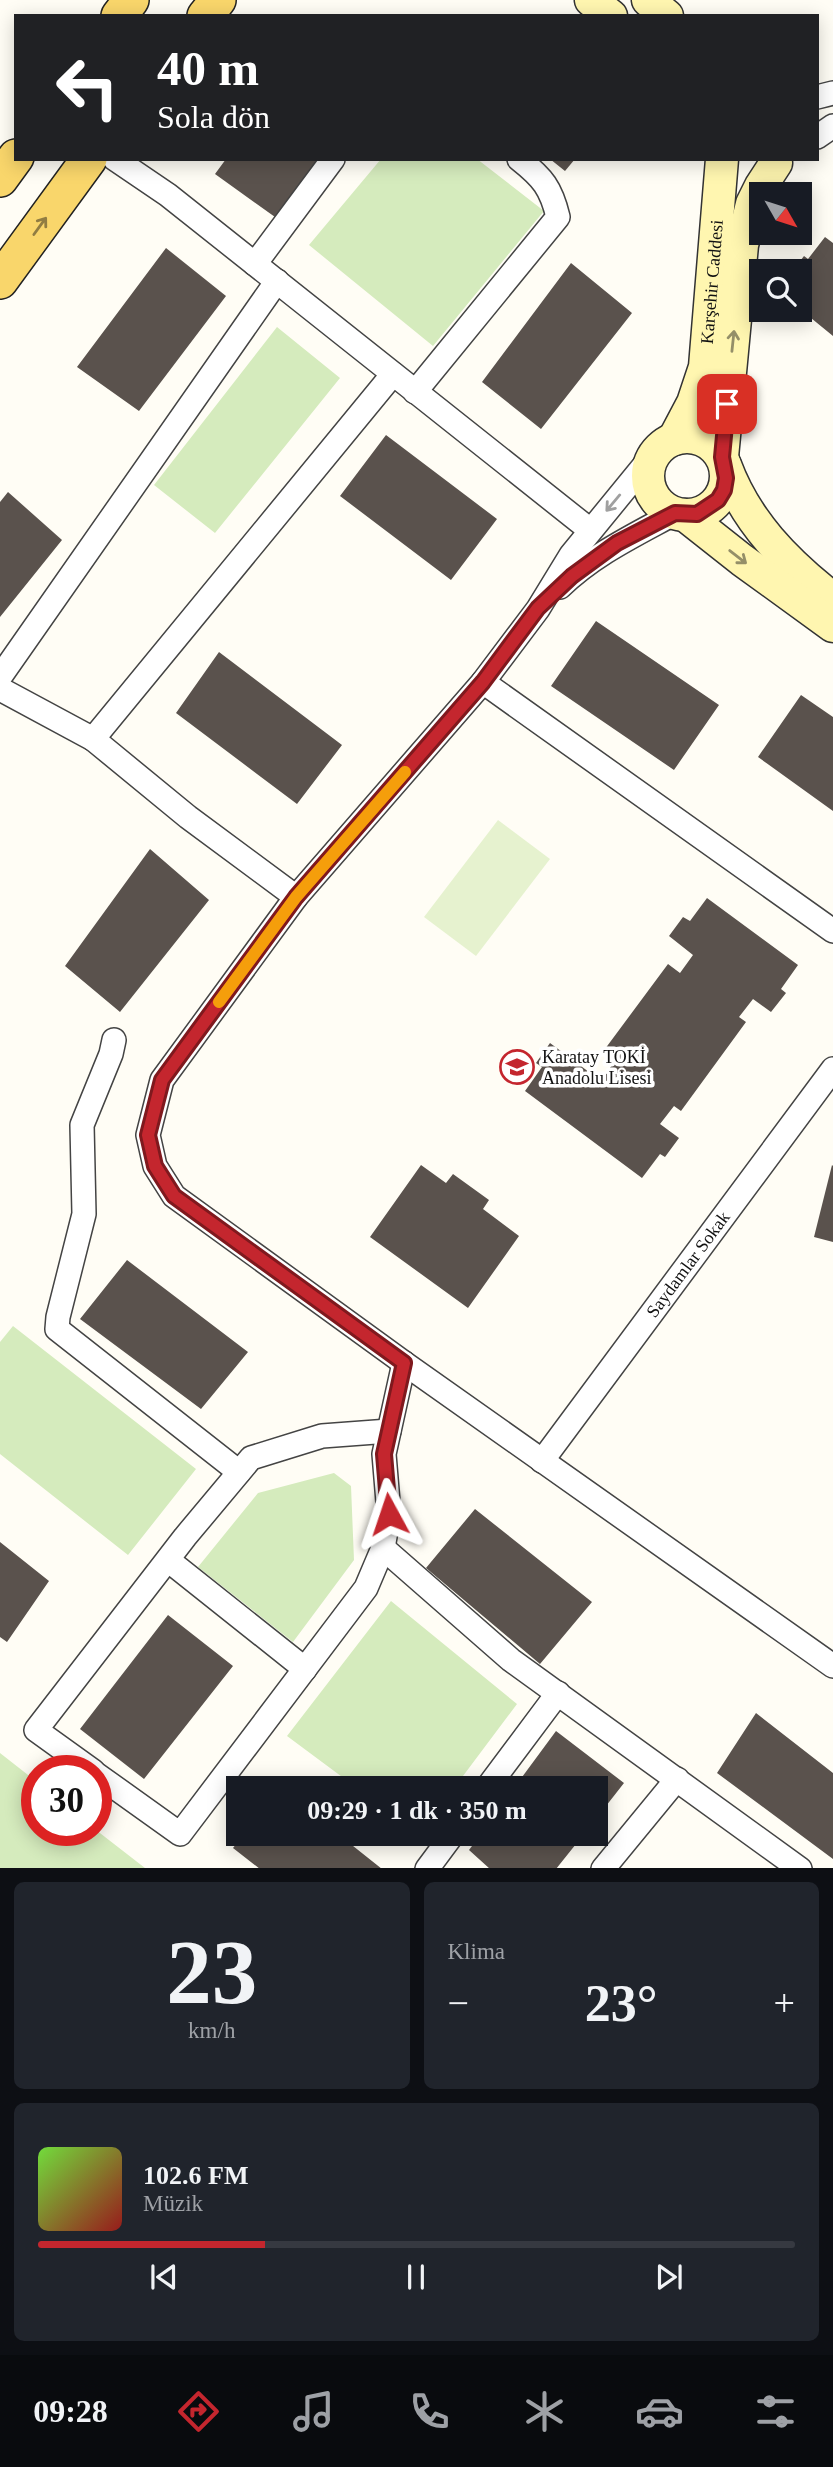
<!DOCTYPE html>
<html lang="tr">
<meta charset="utf-8">
<style>
body{margin:0;font-family:"Times New Roman",serif;background:#20242c;color:#f1f3f6;height:100vh;display:flex;flex-direction:column;font-size:26px;white-space:nowrap}
*{box-sizing:border-box;margin:0}
p{font-size:23px;color:#9ea1a6}
.icon{flex:none;width:38px;height:38px;fill:none;stroke:currentColor;stroke-width:2;stroke-linecap:round;stroke-linejoin:round}
.map{position:relative;height:1868px;overflow:hidden}
.details{display:flex;flex-direction:column;gap:14px;padding:14px;background:#0d0f14;flex:1}
.details>*{flex:none}
.hud{position:absolute;left:14px;top:14px;width:805px;height:147px;border-radius:0px;box-shadow:0 4px 18px #0003;background:#202124;color:#fff;overflow:hidden}
.needle{width:46px;rotate:129deg}
.controls{position:absolute;left:749px;top:182px;display:grid;gap:14px}
.controls a{display:grid;place-items:center;width:63px;height:63px;border-radius:0px;background:#171b24;box-shadow:0 4px 18px #0003;font-size:35px}
.speed{position:absolute;left:21px;top:1755px;display:flex;gap:14px;font-size:35px;font-weight:700;text-align:center}
.speed>*{display:grid;place-content:center;width:91px;height:91px;border-radius:50%;background:#171b24;box-shadow:0 4px 18px #0003;line-height:1}
.speed .limit{border:10px solid #d22;background:#fff;color:#111}
.pin{position:absolute;display:grid;place-items:center;width:60px;height:60px;color:#fff;margin:-30px;border-radius:14px;box-shadow:0 4px 10px #0006}
.me{position:absolute;width:77px;margin:-38px;rotate:355deg;stroke-linejoin:round;filter:drop-shadow(0 0 5px #0008)}
.turn{display:flex;align-items:center;gap:24px;height:147px;padding:0 28px;font-size:32px}
.turn .icon{width:91px;height:91px;stroke-width:2.5}
.turn b{display:block;font-size:49px;line-height:60px}
.big{font-size:52px;font-weight:800;line-height:1.1}
.details .tile{flex:1;display:flex;flex-direction:column;justify-content:center;gap:10px;min-width:0;padding:0 24px;border-radius:10px;background:#20242c}
.details .dial{align-items:center;gap:0}
.dial b{font-size:91px;line-height:1}
.song{display:flex;align-items:center;gap:21px}
.cover{width:84px;height:84px;border-radius:10px;background:linear-gradient(135deg,hsl(100 70% 55%),hsl(0 70% 35%))}
.played{height:7px;border-radius:4px;background:linear-gradient(90deg,#c4262e 30%,#363941 30%)}
.keys{display:flex;justify-content:space-around;direction:ltr}
.heat{display:flex;justify-content:space-between;align-items:center;font-size:38px;direction:ltr}
.details .tiles{flex:1;display:grid;gap:14px;grid-template-columns:1fr 1fr}
.tile:last-child{grid-column:span 2}
.trip{position:absolute;left:226px;top:1776px;width:382px;height:70px;border-radius:0px;background:#171b24;box-shadow:0 4px 18px #0003;font-weight:800;line-height:70px;text-align:center}
.tabs{display:flex;height:112px;justify-content:space-around;align-items:center;background:#090b0e;color:#9ea1a6}
.tabs .icon{width:49px;height:49px}
.tabs .on{color:#c4262e}
.tabs b{font-size:32px;color:#f1f3f6}
.map>svg:first-child{display:block}
.green{fill:#d5ebbd}
.pitch{fill:#e6f2cf}
.building{fill:#5a524d}
.lines{fill:none;stroke-linecap:round;stroke-linejoin:round}
.street-casing{stroke:#444;stroke-width:26}
.secondary-casing{stroke:#333;stroke-width:35}
.primary-casing{stroke:#222;stroke-width:38}
.street{stroke:#fff;stroke-width:23}
.secondary{stroke:#fff6b0;stroke-width:32}
.primary{stroke:#f9d66b;stroke-width:35}
.oneway{stroke:#917d42}
.oneway2{stroke:#948f68}
.oneway3{stroke:#a0a0a0}
.route-casing{stroke:#7f191e;stroke-width:18}
.route{stroke:#c4262e;stroke-width:12}
.slow{stroke:#f59e0b;stroke-width:12}
.labels{text-anchor:middle;dominant-baseline:central;stroke-width:7;stroke-linejoin:round;paint-order:stroke}
.street-label{font-size:18px;fill:#111;stroke:#fff}
.poi-label{font-size:18px;fill:#111;stroke:#fff;text-anchor:start}
</style>
<div class="map">
<svg width="833" height="1869" viewBox="0 0 833 1869">
<rect width="100%" height="100%" fill="#fffdf5"/>
<!-- green -->
<path class="green" d="M381,159H477L544,211L433,346L309,245Z
M277,327L340,378L215,533L154,485Z
M13,1326L196,1469L128,1555L0,1454V1342Z
M334,1473L351,1486L354,1560L293,1642L198,1567L258,1493Z
M391,1601L517,1704L454,1788H357L287,1736Z
M0,1753L37,1782V1830H96L145,1868H0Z"/>
<!-- pitch -->
<path class="pitch" d="M498,820L550,859L476,956L424,917Z"/>
<!-- building -->
<path class="building" d="M226,159H321L275,217L215,174Z
M550,159H575L565,171Z
M825,237L833,243V336L800,309V271L794,269L804,256L808,259Z
M166,248L226,296L139,411L77,367Z
M571,263L632,313L541,429L482,382Z
M386,435L497,519L451,580L340,496Z
M8,492L62,540L0,617V502Z
M596,621L719,705L674,770L551,686Z
M219,652L342,745L297,804L176,713Z
M801,695L833,717V811L758,757Z
M150,849L209,900L120,1012L65,966Z
M707,898L798,965L781,989L786,993L771,1012L753,999L739,1017L746,1022L681,1111L674,1106L660,1124L679,1138L665,1157L660,1154L642,1178L525,1091L542,1067L536,1063L550,1043L601,1081L614,1062L602,1053L668,964L680,973L693,955L669,936L683,917L690,921Z
M421,1165L446,1183L453,1174L489,1200L483,1209L519,1236L468,1308L370,1237Z
M832,1165L833,1166V1242L814,1237Z
M127,1260L248,1352L201,1409L80,1319Z
M475,1509L592,1602L540,1664L426,1568Z
M0,1542L49,1581L7,1642L0,1637Z
M168,1615L233,1666L144,1779L80,1729Z
M756,1713L833,1773V1859L717,1773Z
M556,1731L624,1783L595,1820V1788H514Z
M244,1834H338L382,1869H260L233,1848Z
M481,1834H584L556,1869H490L469,1850Z"/>
<g class="lines">
<!-- street casing -->
<g class="street-casing">
<g id="street">
<path d="M817,97L833,93"/>
<path d="M817,137L833,126"/>
<path d="M115,159L168,195L590,530"/>
<path d="M255,264L333,159"/>
<path d="M415,392L558,217C551,188 543,178 519,159"/>
<path d="M656,451L571,555L538,609L483,682L296,897L162,1080L148,1135L155,1166L174,1196L404,1363L833,1666"/>
<path d="M560,587C594,554 635,535 675,513"/>
<path d="M0,677L277,281"/>
<path d="M483,682L833,931"/>
<path d="M0,689L93,739"/>
<path d="M296,897L188,817L93,739L393,374"/>
<path d="M114,1040L111,1054L82,1125L84,1214L58,1317L57,1329L239,1472"/>
<path id="s1" d="M542,1461L833,1069"/>
<path d="M383,1548L511,1660L800,1869"/>
<path d="M168,1560L305,1669"/>
<path d="M93,1771L36,1730L185,1537L251,1458L322,1436L389,1431"/>
<path d="M96,1774L180,1834L366,1588L383,1548L389,1514L384,1454L404,1363"/>
<path d="M487,1788L558,1693"/>
<path d="M427,1869L453,1834"/>
<path d="M603,1869L677,1779"/>
</g>
</g>
<!-- secondary casing -->
<g class="secondary-casing">
<g id="secondary">
<path d="M591,0L611,16"/>
<path d="M648,0L667,16"/>
<circle cx="687" cy="476" r="39"/>
<path id="s2" d="M674,439L693,403L705,367L722,159"/>
<path d="M722,457L742,245L752,204L761,186L776,163"/>
<path d="M725,465C746,522 786,562 833,599"/>
<path d="M685,515L742,560L833,626"/>
</g>
</g>
<!-- primary casing -->
<g class="primary-casing">
<path id="primary" d="M119,16L131,0
M205,16L218,0
M0,179L16,157
M0,281L89,159"/>
</g>
<!-- street -->
<use href="#street" class="street"/>
<!-- secondary -->
<use href="#secondary" class="secondary"/>
<!-- primary -->
<use href="#primary" class="primary"/>
</g>
<!-- one-way arrows -->
<defs><path id="oneway-shaft" d="M-6 0H5M1.5-3L5.5 0L1.5 3" fill="none" stroke-width="1.6" stroke-linecap="round" stroke-linejoin="round" transform="scale(1.75)"/></defs>
<use class="oneway" href="#oneway-shaft" transform="translate(40 226) rotate(-54)"/>
<g class="oneway2">
<use href="#oneway-shaft" transform="translate(733 341) rotate(-84)"/>
<use href="#oneway-shaft" transform="translate(738 557) rotate(38)"/>
</g>
<use class="oneway3" href="#oneway-shaft" transform="translate(613 503) rotate(130)"/>
<g class="lines">
<!-- route casing -->
<g class="route-casing">
<path id="route" d="M389,1514L384,1454L404,1363L174,1196L155,1166L148,1135L162,1080L296,897L483,682L538,608L572,576L617,543L675,513L697,514L718,500L724,490L726,478L722,457L727,404"/>
</g>
<!-- route -->
<use href="#route" class="route"/>
<!-- slow -->
<path class="slow" d="M219,1002L296,897L405,772"/>
</g>
<!-- icons -->
<defs>
<g id="school-ring" transform="scale(1.75)"><circle r="9.5" fill="#fff" stroke="#c4262e" stroke-width="1.5"/><path d="M0-5L7-2L0 1L-7-2ZM-4 1L0 2.5L4 1V4Q0 6-4 4Z" fill="#c4262e"/></g>
</defs>
<g fill-rule="evenodd">
<use href="#school-ring" x="517" y="1067"/>
</g>
<g class="labels">
<!-- street labels -->
<g class="street-label">
<text stroke="none"><textPath href="#s2" startOffset="164">Karşehir Caddesi</textPath></text>
<text stroke="none"><textPath href="#s1" startOffset="245">Saydamlar Sokak</textPath></text>
</g>
<!-- poi labels -->
<g class="poi-label">
<text x="542" y="1057">Karatay TOKİ<tspan x="542" dy="21">Anadolu Lisesi</tspan></text>
</g>
</g>
</svg>
<div class="controls">
<a><svg class="needle" viewBox="-14 -14 28 28"><path d="M0-13l5 13h-10z" fill="#e53935"/><path d="M0 13l5-13h-10z" fill="#9ea1a6"/></svg></a>
<a><svg class="icon" aria-label="search" viewBox="0 0 24 24"><circle cx="10" cy="10" r="6"/><path d="M15 15l6 6"/></svg></a>
</div>
<div class="speed"><div class="limit">30</div></div>
<div class="pin" style="left:727px;top:404px;background:#d93025"><svg class="icon" aria-label="arrive" viewBox="0 0 24 24"><path d="M6 21V4h12l-3 4 3 4H6"/></svg></div>
<svg class="me" style="left:389px;top:1514px" viewBox="-20 -20 40 40"><path d="M0-17L14 15 0 8-14 15z" fill="#c4262e" stroke="#fff" stroke-width="4"/></svg>
<div class="trip">09:29 · 1 dk · 350 m</div>
<div class="hud">
<div class="turn"><svg class="icon" aria-label="left" viewBox="0 0 24 24"><path d="M17 20v-9H6M10 6l-5 5 5 5"/></svg><div><b>40 m</b>Sola dön</div></div>
</div>
</div>
<section class="details">
<div class="tiles">
<div class="tile dial"><b>23</b><p>km/h</p></div>
<div class="tile"><p>Klima</p>
<div class="heat"><a>−</a><b class="big">23°</b><a>+</a></div>
</div>
<div class="tile">
<div class="song"><i class="cover"></i><div><b>102.6 FM</b><p>Müzik</p></div></div>
<div class="played"></div>
<div class="keys"><svg class="icon" aria-label="previous" viewBox="0 0 24 24"><path d="M18 5L8 12l10 7zM5 5v14"/></svg><svg class="icon" aria-label="pause" viewBox="0 0 24 24"><path d="M8 5v14M16 5v14"/></svg><svg class="icon" aria-label="next" viewBox="0 0 24 24"><path d="M6 5l10 7-10 7zM19 5v14"/></svg></div>
</div>
</div>
</section>
<nav class="tabs">
<b>09:28</b>
<svg class="icon on" aria-label="directions" viewBox="0 0 24 24"><path d="M12 3l9 9-9 9-9-9zM9 14v-3h6M13 9l2 2-2 2"/></svg>
<svg class="icon" aria-label="music" viewBox="0 0 24 24"><path d="M9 18V5l10-2v13"/><circle cx="6" cy="18" r="3"/><circle cx="16" cy="16" r="3"/></svg>
<svg class="icon" aria-label="phone" viewBox="0 0 24 24"><path d="M5 4h4l2 5-3 2q2 4 5 5l2-3 5 2v4C11 20 4 13 5 4z"/></svg>
<svg class="icon" aria-label="climate" viewBox="0 0 24 24"><path d="M12 3v18M4 7l16 10M4 17L20 7"/></svg>
<svg class="icon" aria-label="car" viewBox="0 0 24 24"><path d="M5 17H2v-5l4-1 3-4h7l3 4 3 1v5h-3M9 17h6M6 11h13"/><circle cx="7" cy="17" r="2"/><circle cx="17" cy="17" r="2"/></svg>
<svg class="icon" aria-label="filters" viewBox="0 0 24 24"><path d="M4 7h16M4 17h16"/><circle cx="9" cy="7" r="2"/><circle cx="15" cy="17" r="2"/></svg>
</nav>
